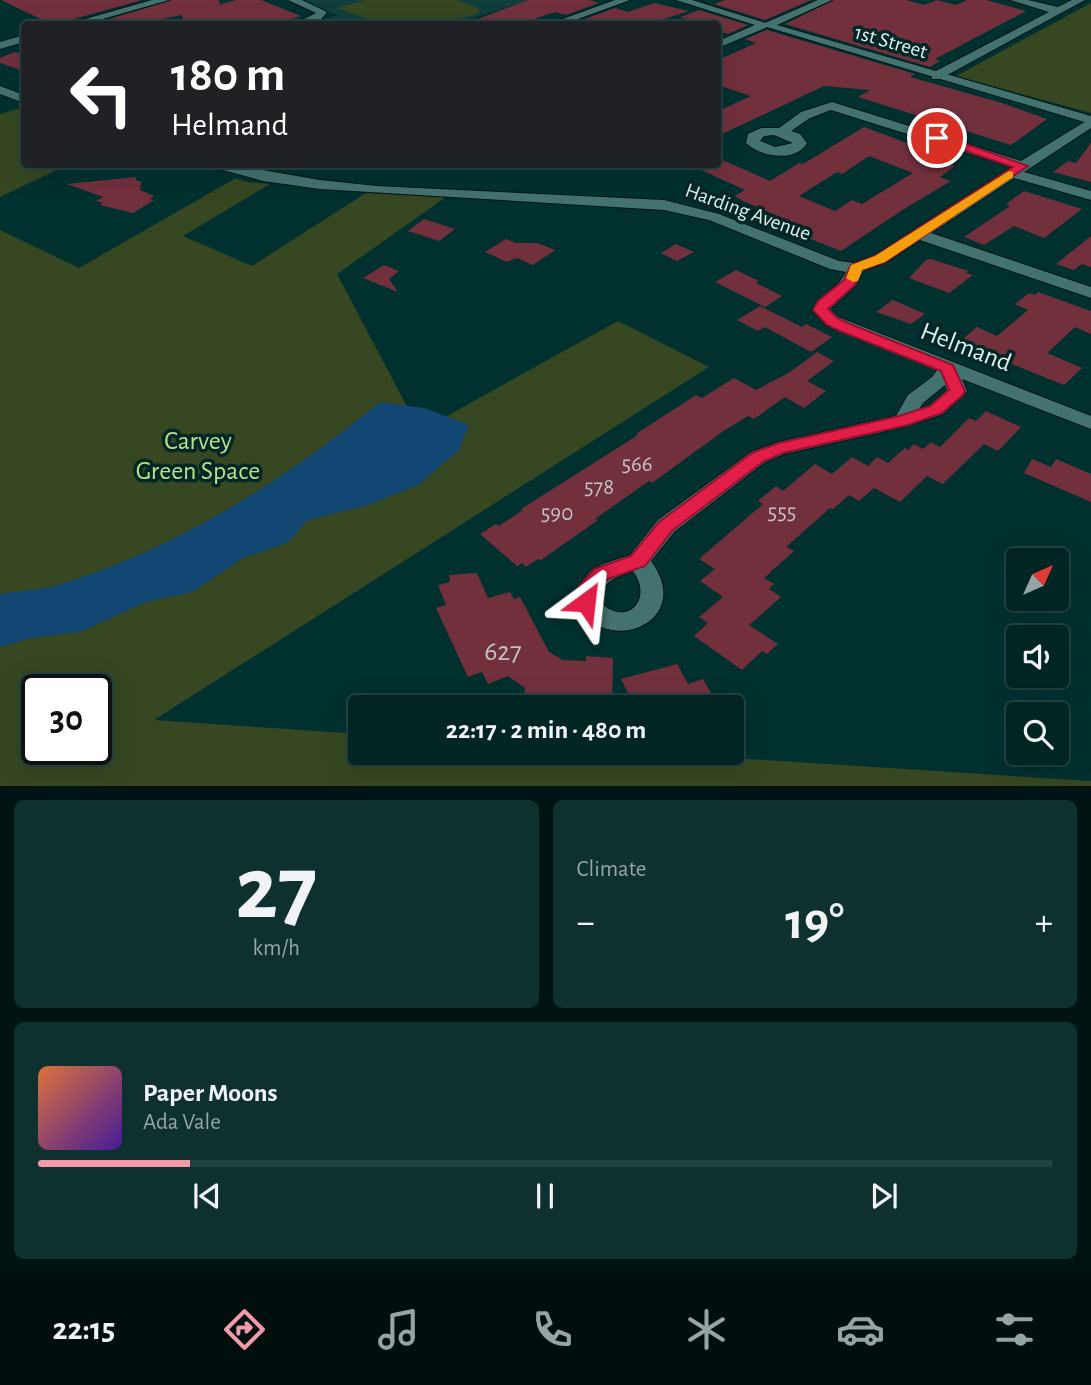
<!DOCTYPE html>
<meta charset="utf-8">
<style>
body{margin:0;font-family:"Alegreya Sans",sans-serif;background:#0e3130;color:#f1f3f6;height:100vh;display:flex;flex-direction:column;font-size:26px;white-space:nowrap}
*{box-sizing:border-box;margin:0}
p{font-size:23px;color:#95a5a6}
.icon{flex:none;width:38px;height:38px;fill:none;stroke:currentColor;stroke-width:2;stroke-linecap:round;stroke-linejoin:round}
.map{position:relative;height:786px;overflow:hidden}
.details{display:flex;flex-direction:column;gap:14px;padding:14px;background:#001413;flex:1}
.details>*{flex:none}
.hud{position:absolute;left:21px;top:21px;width:700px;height:147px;border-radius:7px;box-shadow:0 7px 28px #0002,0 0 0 2px #224241;background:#202124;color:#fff;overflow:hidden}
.needle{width:46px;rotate:45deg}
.controls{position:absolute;left:1006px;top:548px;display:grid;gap:14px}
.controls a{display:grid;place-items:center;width:63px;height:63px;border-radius:7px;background:#002523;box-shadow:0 7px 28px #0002,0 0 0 2px #224241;font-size:35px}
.speed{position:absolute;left:21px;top:674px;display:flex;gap:14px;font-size:35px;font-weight:700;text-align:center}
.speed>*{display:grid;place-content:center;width:91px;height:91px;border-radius:50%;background:#002523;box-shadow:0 7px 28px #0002,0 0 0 2px #224241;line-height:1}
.speed .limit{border:4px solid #111;border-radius:10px;background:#fff;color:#111}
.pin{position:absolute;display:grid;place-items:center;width:60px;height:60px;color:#fff;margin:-30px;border:4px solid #fff;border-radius:50%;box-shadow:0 2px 7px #0007}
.me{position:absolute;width:77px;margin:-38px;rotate:30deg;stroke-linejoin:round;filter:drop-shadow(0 0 5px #0008)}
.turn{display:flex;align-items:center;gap:24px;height:147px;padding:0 35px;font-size:32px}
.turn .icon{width:91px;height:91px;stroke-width:2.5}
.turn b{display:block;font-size:49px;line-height:60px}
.big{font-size:52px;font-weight:600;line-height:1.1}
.details .widget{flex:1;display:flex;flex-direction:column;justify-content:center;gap:10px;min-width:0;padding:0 24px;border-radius:10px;background:#0e3130}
.details .dial{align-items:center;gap:0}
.dial b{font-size:91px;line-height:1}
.song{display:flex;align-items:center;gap:21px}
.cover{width:84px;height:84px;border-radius:10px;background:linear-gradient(135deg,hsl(20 70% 55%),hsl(260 70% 35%))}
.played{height:7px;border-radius:4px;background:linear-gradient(90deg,#f39aa8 15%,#224241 15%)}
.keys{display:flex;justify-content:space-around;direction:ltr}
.heat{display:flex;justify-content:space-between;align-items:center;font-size:38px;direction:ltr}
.details .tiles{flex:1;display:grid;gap:14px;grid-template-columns:1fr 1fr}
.widget:last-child{grid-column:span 2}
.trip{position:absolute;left:348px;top:695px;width:396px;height:70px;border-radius:7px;background:#002523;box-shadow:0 7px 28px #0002,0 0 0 2px #224241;font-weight:600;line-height:70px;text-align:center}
.menu{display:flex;height:112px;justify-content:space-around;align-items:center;background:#000f0e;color:#95a5a6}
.menu .icon{width:49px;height:49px}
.menu .selected{color:#f39aa8}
.menu b{font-size:32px;color:#f1f3f6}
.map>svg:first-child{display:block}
.built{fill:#103f3c}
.green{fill:#364722;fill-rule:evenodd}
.water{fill:#134774}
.building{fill:#72303d;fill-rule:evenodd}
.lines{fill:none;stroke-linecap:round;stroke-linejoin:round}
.minor-casing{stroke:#011615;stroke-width:2}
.tertiary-casing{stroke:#011615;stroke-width:2}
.minor{fill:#44726f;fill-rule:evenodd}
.tertiary{fill:#44726f;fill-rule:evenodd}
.route{fill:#e11d48;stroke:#92132f;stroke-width:2}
.slow{fill:#f59e0b}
.labels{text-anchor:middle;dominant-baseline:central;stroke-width:7;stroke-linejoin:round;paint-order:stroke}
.far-street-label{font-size:21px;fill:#dbf3f0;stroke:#012624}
.number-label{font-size:23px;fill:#c1c2c3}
.street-label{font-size:26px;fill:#dbf3f0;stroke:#012624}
.park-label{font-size:26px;fill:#b8e289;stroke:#012624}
.near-number-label{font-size:28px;fill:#c1c2c3}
</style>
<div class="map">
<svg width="1091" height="787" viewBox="0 0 1091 787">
<rect width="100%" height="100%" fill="#00312f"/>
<!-- built -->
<path class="built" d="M297,0H529L454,24H308L338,15Z"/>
<!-- green -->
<path class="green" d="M366,0H456L478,8L479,13L441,24H382L337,8Z
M1091,3V113L956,76Z
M24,107V164L67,165L0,197V114Z
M236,178L247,182L270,184L183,236L252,266L366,193L446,197L337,274L420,431L618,321L709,367L154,720L360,734V752L656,753L1091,781V786H0V230L79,268ZM37,690H96V749H37Z"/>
<!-- water -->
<path class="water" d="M380,402L424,408L469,425L459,450L418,485L365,506L308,520L287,543L243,558L192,592L146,602L80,632L31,638L0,647V594C19,591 39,590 58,585C176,549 285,480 380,402Z"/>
<!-- building -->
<path class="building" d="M1,0H142L67,21L65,24H61V19L49,23Z
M172,0H219L220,4L211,7L236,0H261L301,16L276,24H183L182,15L137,24H93Z
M528,0H590L599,3L566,15L555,12L519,24H471L470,22Z
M725,0H811L765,20L714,4Z
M834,0H906L924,5L937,0L956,5L967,0H986L1026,11L935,59L940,61L930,67L785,24Z
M654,3L689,11L648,24L628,19L614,24H594L582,20L615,8L628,12Z
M699,10L748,25L728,34L719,31L718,24H702L680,17Z
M767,30L915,74L910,77L1002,103L1047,119L1011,145L858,97L870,90L824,86L718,136V111L751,96L718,85V60L756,43L745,39Z
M15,52L24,55V71L0,63V58Z
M864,127L931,152L930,158L955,166L940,177L951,181L904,209L841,251L795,233L803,227L743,201L735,196L745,190L688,164H718V158L770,181L799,163L803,164ZM869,156L913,173L862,204L852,200L835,211L799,196L837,172L842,174Z
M1091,143V182L1053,172L1068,161L1076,163Z
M136,177V181H141L140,190L154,196L150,199L154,200L133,213L100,205L103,203L96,201L103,197L67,184Z
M1024,191L1082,209L1044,238L1014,226L984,245L964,237L1010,206L1006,204Z
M424,219L455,229L439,241L408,231Z
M1091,236V267L1082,264L1074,270L1056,264Z
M506,239L516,243H537L555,250L533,265L517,258L507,262L485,252Z
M676,244L694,252L677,261L661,253Z
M931,259L968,271L966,273L973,275L949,293L909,278L926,260Z
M384,265L399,271L389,279L398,292L363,278Z
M736,270L759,281L756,283L782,296L765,307L715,282Z
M1038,292L1091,311V334L1075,327L1047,353L1082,368L1064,385L1007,362L1004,365L957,344L977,327L997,336L1028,310L1015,304L1029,293L1035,295Z
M893,300L925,314L911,324L876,312Z
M760,306L802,327L806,324L832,337L811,352L765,327L758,331L737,320Z
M817,352L834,361L807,381L826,391L804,408L785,397L754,419L748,416L722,432L652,483L649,481L595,519L598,520L541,560L538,559L526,567L522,563L517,566L480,534L496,524L499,526L523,510L521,509L638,435L636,434L696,395L702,398L734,378L756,390L790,372Z
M986,411L1021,427L998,451L984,444L943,484L927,476L900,502L874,488L859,501L849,495L833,509L830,508L786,547L794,551L764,578L774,584L769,589L781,597L749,625L778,644L767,654L762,651L742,670L694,636L708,623L699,617L723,597L700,581L715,569L699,559L763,504L758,501L776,486L783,491L815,464L832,474L852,457L868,466L877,457L888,463L905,448L908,450L914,444L923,449L931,442L940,447L969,418L976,421Z
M1032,459L1051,467L1056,459L1091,474V502L1024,473Z
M477,573L488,598L510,592L514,599L520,597L549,652L563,660L586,661V656L613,658L612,707H523L525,688L508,676L488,684L482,672L468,677L436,608L446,605L438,585L450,582L449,575Z
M677,664L688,684L703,679L716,702L712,703L714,707H635L621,679Z"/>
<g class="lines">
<!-- minor casing -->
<g class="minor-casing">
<path id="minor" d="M152,0H169L85,24H68Z
M288,0H302L327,12C319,25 308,24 294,24L316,13Z
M615,0H630L564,24H549Z
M676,0H692L772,25L718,48V41L755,25Z
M1010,0H1028L1058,7L1072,0H1085L940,79H932V73L1049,12Z
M24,35V42L0,49V42Z
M0,86L24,95V103L0,94Z
M832,102L1021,161L1091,118V128L1024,172L1091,191V200L1014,178L931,233L1091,287V298L920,240L886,262L863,271L856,285L830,309L838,317L1091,416V429L962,379L967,391L943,414L903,427L784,454L765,462L674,532L651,561C696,622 606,660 574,602L581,584L589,572L603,564L630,555L658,520L751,452L779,442L896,416L908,395L932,377L938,369L826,325L812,310C822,295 839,287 846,272L830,269L709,220L664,210L320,189L263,181L201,164H229L320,180L377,186L664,200L719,214L839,261L854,263L874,256L1012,167L831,110L810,118L791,131L800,134L807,143C796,163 760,157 746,143L748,134L761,128H779L801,112ZM774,135L793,143L775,147L760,141L764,136ZM945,385L947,390L929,406L919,409L923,403ZM633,571C655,601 624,629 598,600C603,582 616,576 633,571Z"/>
</g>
<!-- tertiary casing -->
<g class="tertiary-casing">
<path id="tertiary" d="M818,0H832L777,25L1091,116V124L760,25Z"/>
</g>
<!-- minor -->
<use href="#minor" class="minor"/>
<!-- tertiary -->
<use href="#tertiary" class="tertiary"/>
</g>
<!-- route -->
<path class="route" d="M933,135H941L1028,166L885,262L861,270L855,285L828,309L837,318L850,324L953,365L965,391L963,395L942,413L908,425L783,453L764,461L672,531L645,566L608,579L598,588L593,607L586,609L579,607L576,602L579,586L594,569L631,556L659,522L752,453L779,443L899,416L930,406L949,390L941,371L840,331L827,325L813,310L818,301L844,280L851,265L875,256L1013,167L933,140Z"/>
<!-- slow -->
<path class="slow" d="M1009,171L1013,172V177L885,262L862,270L858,281L853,282L846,278L851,265L875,256Z"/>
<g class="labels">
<!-- far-street labels -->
<g class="far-street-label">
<text transform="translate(891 42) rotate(16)">1st Street</text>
<text transform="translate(748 212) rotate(20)">Harding Avenue</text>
</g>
<!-- number labels -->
<g class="number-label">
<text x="637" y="464">566</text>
<text x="599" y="487">578</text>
<text x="782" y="512">555</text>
<text x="557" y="513">590</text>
</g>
<!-- street labels -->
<g class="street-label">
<text transform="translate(966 347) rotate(21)">Helmand</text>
</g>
<!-- park labels -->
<g class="park-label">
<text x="198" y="441">Carvey<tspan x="198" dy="30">Green Space</tspan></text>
</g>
<!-- near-number labels -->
<g class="near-number-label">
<text x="503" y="652">627</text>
</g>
</g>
</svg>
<div class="controls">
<a><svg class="needle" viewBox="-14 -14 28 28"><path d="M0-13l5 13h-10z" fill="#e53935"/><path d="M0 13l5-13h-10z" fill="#95a5a6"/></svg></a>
<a><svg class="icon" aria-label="sound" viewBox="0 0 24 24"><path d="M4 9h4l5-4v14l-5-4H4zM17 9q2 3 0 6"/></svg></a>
<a><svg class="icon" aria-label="search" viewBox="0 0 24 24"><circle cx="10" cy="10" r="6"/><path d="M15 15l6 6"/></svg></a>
</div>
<div class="speed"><div class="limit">30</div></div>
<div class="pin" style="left:937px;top:138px;background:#d93025"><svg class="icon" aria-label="arrive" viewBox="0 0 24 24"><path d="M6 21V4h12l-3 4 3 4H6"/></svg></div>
<svg class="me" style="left:586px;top:602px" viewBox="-20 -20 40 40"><path d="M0-17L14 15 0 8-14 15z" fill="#e11d48" stroke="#fff" stroke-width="4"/></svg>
<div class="trip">22:17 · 2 min · 480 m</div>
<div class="hud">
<div class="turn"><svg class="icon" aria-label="left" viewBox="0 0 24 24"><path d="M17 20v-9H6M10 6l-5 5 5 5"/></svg><div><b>180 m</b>Helmand</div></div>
</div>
</div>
<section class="details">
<div class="tiles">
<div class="widget dial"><b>27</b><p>km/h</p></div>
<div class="widget"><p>Climate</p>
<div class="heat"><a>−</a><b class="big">19°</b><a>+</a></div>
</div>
<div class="widget">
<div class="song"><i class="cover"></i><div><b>Paper Moons</b><p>Ada Vale</p></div></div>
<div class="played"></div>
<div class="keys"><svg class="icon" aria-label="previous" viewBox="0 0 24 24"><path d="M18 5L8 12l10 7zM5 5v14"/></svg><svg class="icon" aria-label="pause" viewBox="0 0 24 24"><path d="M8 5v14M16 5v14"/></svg><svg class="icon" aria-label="next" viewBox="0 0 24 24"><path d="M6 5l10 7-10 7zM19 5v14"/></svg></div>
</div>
</div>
</section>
<nav class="menu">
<b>22:15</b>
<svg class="icon selected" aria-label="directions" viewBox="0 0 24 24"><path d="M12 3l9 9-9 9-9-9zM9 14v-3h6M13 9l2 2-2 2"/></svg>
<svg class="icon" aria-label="music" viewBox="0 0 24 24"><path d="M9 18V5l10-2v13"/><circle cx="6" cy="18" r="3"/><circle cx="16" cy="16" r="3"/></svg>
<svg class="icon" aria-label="phone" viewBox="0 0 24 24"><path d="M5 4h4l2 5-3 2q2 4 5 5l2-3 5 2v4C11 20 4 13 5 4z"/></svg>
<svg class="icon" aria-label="climate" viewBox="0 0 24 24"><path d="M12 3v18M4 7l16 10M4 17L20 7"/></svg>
<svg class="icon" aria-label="car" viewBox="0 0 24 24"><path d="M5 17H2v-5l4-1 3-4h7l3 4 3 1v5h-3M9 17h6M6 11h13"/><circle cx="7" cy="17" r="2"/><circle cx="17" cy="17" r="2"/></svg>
<svg class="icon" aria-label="filters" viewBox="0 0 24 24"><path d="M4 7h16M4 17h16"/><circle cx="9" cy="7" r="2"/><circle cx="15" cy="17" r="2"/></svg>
</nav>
